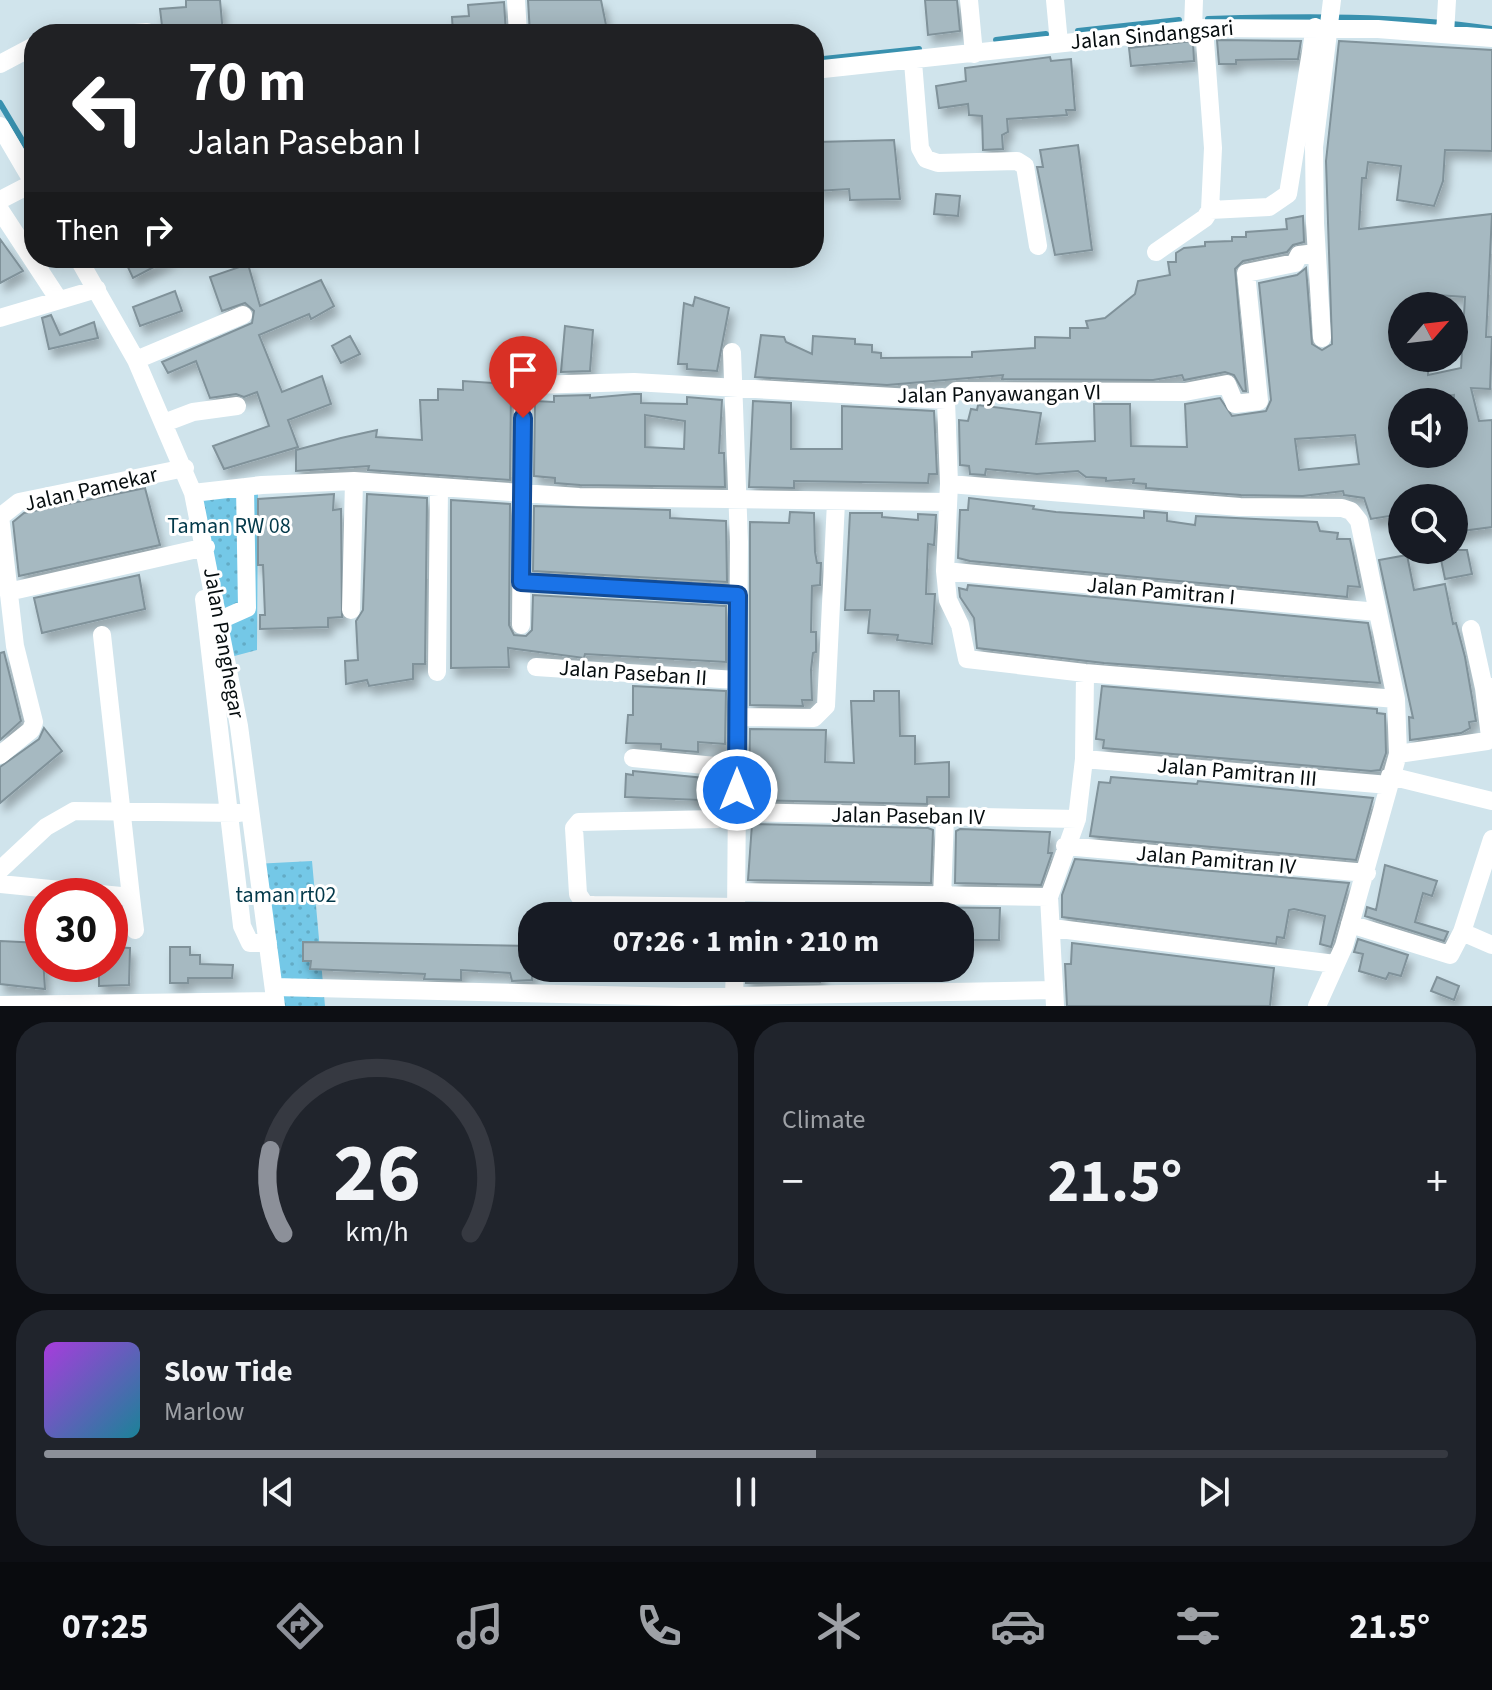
<!DOCTYPE html>
<meta charset="utf-8">
<style>
body{margin:0;font-family:"Source Sans 3",sans-serif;background:#20242c;color:#f1f3f6;height:100vh;display:flex;flex-direction:column;font-size:30px;white-space:nowrap}
*{box-sizing:border-box;margin:0}
p{font-size:26px;color:#9ea1a6}
.icon{flex:none;width:44px;height:44px;fill:none;stroke:currentColor;stroke-width:2;stroke-linecap:round;stroke-linejoin:round}
.map{position:relative;height:1006px;overflow:hidden}
.side{display:flex;flex-direction:column;gap:16px;padding:16px;background:#0d0f14;flex:1}
.side>*{flex:none}
.banner{position:absolute;left:24px;top:24px;width:800px;height:244px;border-radius:32px;box-shadow:0 4px 20px #0003;background:#202124;color:#fff;overflow:hidden}
.needle{width:52px;rotate:62deg}
.tools{position:absolute;left:1388px;top:292px;display:grid;gap:16px}
.tools a{display:grid;place-items:center;width:80px;height:80px;border-radius:50%;background:#171b24;box-shadow:0 4px 20px #0003;font-size:40px}
.speed{position:absolute;left:24px;top:878px;display:flex;gap:16px;font-size:40px;font-weight:700;text-align:center}
.speed>*{display:grid;place-content:center;width:104px;height:104px;border-radius:50%;background:#171b24;box-shadow:0 4px 20px #0003;line-height:1}
.speed .limit{border:12px solid #d22;background:#fff;color:#111}
.pin{position:absolute;display:grid;place-items:center;width:68px;height:68px;color:#fff;margin:-82px -34px;border-radius:50% 50% 50% 0;rotate:-45deg;box-shadow:0 0 8px #0007}
.pin .icon{rotate:45deg}
.me{position:absolute;width:88px;margin:-44px;rotate:0deg;stroke-linejoin:round;filter:drop-shadow(0 0 6px #0008)}
.turn{display:flex;align-items:center;gap:28px;height:168px;padding:0 32px;font-size:36px}
.turn .icon{width:104px;height:104px;stroke-width:2.5}
.turn b{display:block;font-size:56px;line-height:68px}
.then{display:flex;align-items:center;height:76px;padding:0 32px;background:#0003;gap:16px;font-size:30px}
.big{font-size:60px;font-weight:700;line-height:1.1}
.side .widget{flex:1;display:flex;flex-direction:column;justify-content:center;gap:12px;min-width:0;padding:0 28px;border-radius:32px;background:#20242c}
.side .dial{align-items:center;gap:0}
.dial svg{height:208px;overflow:visible;fill:none;stroke:#363941;stroke-width:7;stroke-linecap:round;text-anchor:middle}
.dial text{fill:#f1f3f6;stroke:none}
.song{display:flex;align-items:center;gap:24px}
.cover{width:96px;height:96px;border-radius:12px;background:linear-gradient(135deg,hsl(280 70% 55%),hsl(190 70% 35%))}
.played{height:8px;border-radius:4px;background:linear-gradient(90deg,#8c9099 55%,#363941 55%)}
.keys{display:flex;justify-content:space-around;direction:ltr}
.heat{display:flex;justify-content:space-between;align-items:center;font-size:44px;direction:ltr}
.side .tiles{flex:1;display:grid;gap:16px;grid-template-columns:1fr 1fr}
.widget:last-child{grid-column:span 2}
.trip{position:absolute;left:518px;top:902px;width:456px;height:80px;border-radius:32px;background:#171b24;box-shadow:0 4px 20px #0003;font-weight:700;line-height:80px;text-align:center}
.tab-bar{display:flex;height:128px;justify-content:space-around;align-items:center;background:#090b0e;color:#9ea1a6}
.tab-bar .icon{width:56px;height:56px}
.tab-bar .selected{color:#8c9099}
.tab-bar b{font-size:36px;color:#f1f3f6}
.map>svg:first-child{display:block}
.grass{fill:url(#grass-dots)}
.lines{fill:none;stroke-linecap:round;stroke-linejoin:round}
.stream{stroke:#3991af;stroke-width:6}
.building{fill:#a6b9c1;stroke:#80929a;stroke-width:2;fill-rule:evenodd;filter:url(#shadow)}
.minor{stroke:#fff;stroke-width:18}
.route-casing{stroke:#114b97;stroke-width:20}
.route{stroke:#1a73e8;stroke-width:14}
.labels{text-anchor:middle;dominant-baseline:central;stroke-width:6;stroke-linejoin:round;paint-order:stroke}
.street-label{font-size:22px;fill:#060d0f;stroke:#fff}
.park-label{font-size:22px;fill:#03394a;stroke:#fff}
</style>
<div class="map">
<svg width="1492" height="1006" viewBox="0 0 1492 1006">
<defs>
<pattern id="grass-dots" width="8" height="8" patternUnits="userSpaceOnUse" patternTransform="scale(2)"><rect width="8" height="8" fill="#74c8e7"/><path d="M2 2h.1M6 6h.1" fill="none" stroke="#63abc5" stroke-width="1.8" stroke-linecap="round"/></pattern>
<filter id="shadow"><feDropShadow dx="4.5" dy="8" stdDeviation="4" flood-color="#0004"/></filter>
</defs>
<rect width="100%" height="100%" fill="#d0e4ec"/>
<!-- grass -->
<path class="grass" d="M258,492L257,650L227,658L194,497Z
M312,861L325,1006H272L252,864Z"/>
<g class="lines">
<!-- stream -->
<path class="stream" d="M1208,19C1303,16 1398,15 1492,29
M1078,31L1179,20
M996,40L1046,34
M814,60L919,49
M0,103L34,160"/>
</g>
<!-- building -->
<path class="building" d="M186,0H220L223,34H163L160,9L186,7Z
M528,0H601L606,25L557,34H530Z
M925,0H957L960,31L928,35Z
M504,2L506,34H453L452,17L469,16L468,5Z
M1217,40L1301,41L1298,59L1236,60V64H1219Z
M1193,41L1194,61L1131,66L1129,48Z
M1339,41L1492,50V151L1445,150L1443,181L1434,206L1397,200L1401,166L1368,162L1366,178H1362L1359,229L1492,214L1486,337H1492L1490,389L1471,388L1479,421L1492,420V527L1454,532V498H1402V514L1371,519L1364,498L1344,495L1343,491L1303,496L1241,495L1146,488V484L1133,483L1134,479L1106,481V478L1086,477L1078,471L1037,474L986,469L985,475L970,474L969,466L960,465L959,420L968,421L971,409L977,410L978,405L1041,413L1036,444L1095,441L1094,404H1130L1131,446L1187,447L1185,404L1220,398L1232,416L1266,411L1271,400L1259,283L1297,275L1306,268L1312,344L1322,350L1332,344L1326,161ZM1422,294L1465,297L1461,368L1428,375V371H1424V358H1402V306H1421ZM1454,395V454H1402V402ZM1355,435L1359,464L1299,470L1295,439Z
M1050,57L1051,61L1071,59L1075,110H1066L1067,115L1007,119L1008,132L1002,135L1003,149L983,150L982,116L969,115L968,104L939,108L936,86L966,81L965,68Z
M894,140L900,199L850,200L849,189L816,191V142Z
M1078,145L1092,250L1055,255L1037,167H1043L1040,150Z
M936,194L960,196L958,216L934,214Z
M1303,216L1304,242L1293,245L1287,252L1243,261L1235,269L1246,391H1243L1234,375L1225,372L1184,380L1182,375L1153,380L1002,379L1003,375L887,385L755,377L761,335L784,337L786,342L812,354L813,336L855,339V344L872,345V352L881,353V358L972,357V352L1035,348V337L1070,338V328H1088L1086,321L1105,318L1135,294L1138,281L1170,275L1168,262H1176V253L1184,248L1205,246V242L1232,241V237H1246V232L1287,229L1286,219Z
M0,239L23,271L0,283Z
M136,258H171L133,278L126,263Z
M248,264L260,306L321,280L334,306L311,319L309,314L259,335L282,392L322,376L331,404L288,420L298,447L224,469L213,446L269,426L257,392L244,397L236,394L210,398L196,361L168,373L162,362L252,323L254,311L245,303L222,311L210,277Z
M175,291L182,311L140,326L133,307Z
M695,297L729,308L717,371L687,369V364H678L684,303L693,306Z
M51,315L60,335L94,322L98,338L49,349L42,318Z
M565,326L593,330L590,371L561,372Z
M350,336L360,354L341,363L332,346Z
M517,354L532,357L528,374L511,392L510,480L368,470L369,466L296,471V450L341,438L377,430L376,437L422,440L420,400H438V389L463,390V381L509,384Z
M634,394H641V403L687,404V397L722,400L719,453H724L725,487L580,485L555,483V478L534,476L535,401L554,402V396L590,395V398ZM645,415L685,421L684,449L645,447Z
M753,401L791,403V449H842V406L934,411L937,474H929L928,483L794,481V488L749,487Z
M145,488L160,545L19,576L13,522L24,513Z
M334,494L333,510L341,509L342,617L328,618V627L260,629V615H265L263,565H258V499Z
M367,494L427,498L425,664H413V679L369,686L367,680L346,684L345,661L358,660L356,621L363,610Z
M969,498L1034,506L1033,509L1056,512L1144,518V511L1167,513V521L1195,525L1196,516L1317,522L1320,531L1338,533L1337,539H1350L1360,587L1348,586L1347,597L970,561L958,558L960,510H968Z
M451,500L510,504L509,625L514,635L526,636L532,630L533,595L726,606V662L585,654L584,658L508,648L509,667L451,668Z
M534,506L670,510V518L726,521L727,582L533,571Z
M790,512L814,513L815,552L817,563H821L820,585L812,586L811,632H816V652L813,653L811,670L812,700H802L803,706L750,705V522L789,523Z
M850,513H882V517L918,520V514L936,515L934,545L928,544L926,594H935L932,644L897,640L898,635L868,633L870,610H845Z
M1439,550H1467L1472,574L1445,579Z
M1407,555L1414,590L1445,584L1453,624L1456,623L1465,657L1476,721L1469,722L1470,728L1461,733L1410,740L1409,717L1413,718L1379,560Z
M139,575L145,609L42,633L34,598Z
M968,585L1368,623L1380,683L1104,663L977,648L974,618L960,597L959,588L967,590Z
M4,652L21,721L0,740V653Z
M633,686L726,691L725,744L698,742V752L661,749V744L626,743L628,715H633Z
M1102,686L1377,709V713L1385,714L1386,753L1380,770L1371,771L1103,748L1104,740L1096,739Z
M874,691H899L900,736H915V764L949,762V797H927V804L749,800L750,729L826,730L825,762L854,763L851,701H874Z
M44,728L62,751L0,803V767L39,739Z
M633,771L725,780V801L625,797L626,774L633,775Z
M1111,777L1197,784L1198,781L1373,798L1356,860L1090,836L1099,782L1110,783Z
M752,824L928,828L933,830L931,883L748,880Z
M960,829L1050,832L1048,853H1052L1041,885L955,883L956,831Z
M1075,859L1349,883L1331,947L1320,944L1325,916L1294,909L1289,910L1284,938L1277,937L1276,944L1062,917V895Z
M1385,865L1437,881L1432,896L1423,893L1415,922L1448,932L1444,941L1365,916L1367,907L1376,910Z
M748,904L869,906V916H748Z
M898,907L1000,908L999,940H960V916H898Z
M1358,939L1408,955L1401,976L1389,973L1386,979L1359,971L1363,954L1354,952Z
M0,941L42,943L45,989L0,984Z
M303,942L532,946V980L512,981L510,973L461,970V980L424,979L425,974L310,969L311,961H303Z
M1072,943L1274,968L1270,1006H1067L1065,964H1071Z
M110,947L130,948L129,985L99,986V964H110Z
M170,947H190V955H200V964L233,965L232,978H188V983H170Z
M747,968H820V982L746,983Z
M1437,977L1459,986L1454,1000L1431,991Z"/>
<g class="lines">
<!-- minor -->
<path class="minor" d="M516,0L518,34
M969,0L974,54
M1055,0L1059,43
M1193,29L1194,0
M122,34L147,32
M1445,34L1447,0
M913,62L920,148L926,159L938,163L1017,161L1025,166L1038,246
M0,64L34,46
M814,70L1204,28L1378,29L1492,38
M0,126L34,184
M0,200L33,183
M0,210L59,300
M1210,210L1269,207L1288,194L1315,27
M1156,252L1205,218L1210,210L1213,148L1204,28
M78,258L136,360L193,493L239,726L276,1006
M0,318L97,289
M1322,338L1315,223L1314,147L1332,0
M732,352L739,542L736,916
M136,360L243,315
M946,400L949,484L945,571L948,600L960,625L967,659L1085,673L1396,699
M946,400L956,391L1185,392L1227,384L1235,404L1259,401L1246,273L1295,263L1299,255L1316,253
M164,423L193,412L237,406
M949,484L1240,507L1342,508L1351,511L1359,521L1396,699L1398,754L1344,946L1317,1006
M193,493L262,485L354,481L579,497L946,502
M0,517L19,502L185,468
M945,571L1377,612
M521,582L738,595
M8,592L206,547
M204,599L242,926L250,943H268
M351,610L354,481
M220,620L247,608L245,487
M521,625L523,393L532,385L634,382L946,400
M1471,629L1484,688
M536,667L736,680
M437,672L439,487
M738,717L814,718L826,706L836,502
M1398,754L1487,741L1490,737L1484,688L1492,687
M0,755L31,730L34,722L15,646L0,516
M633,758L736,768
M1084,759L1389,785
M1390,776L1492,801
M738,812L1077,819
M717,819L579,822L574,828L578,894L584,903L593,905L737,907
M1065,846L1367,873
M0,870L46,827L74,811L239,813
M0,884L131,897L102,635
M737,892L1049,897
M131,897L135,930
M942,898L945,817
M1350,924L1450,955L1462,932L1492,839
M1052,928L1335,964
M1462,932L1492,945
M274,987L684,997L1054,990
M734,995L735,968
M0,1005L275,1001
M1055,1006L1049,897L1077,819L1084,759L1085,673"/>
</g>
<g class="lines">
<!-- route casing -->
<g class="route-casing">
<path id="route" d="M523,418L521,582L738,595L737,790"/>
</g>
<!-- route -->
<use href="#route" class="route"/>
</g>
<g class="labels">
<!-- street labels -->
<g class="street-label">
<text transform="translate(1152 35) rotate(-5)">Jalan Sindangsari</text>
<text transform="translate(999 394) rotate(-1)">Jalan Panyawangan VI</text>
<text transform="translate(91 489) rotate(-13)">Jalan Pamekar</text>
<text transform="translate(1161 591) rotate(5)">Jalan Pamitran I</text>
<text transform="translate(224 643) rotate(80)">Jalan Panghegar</text>
<text transform="translate(633 673) rotate(4)">Jalan Paseban II</text>
<text transform="translate(1237 772) rotate(5)">Jalan Pamitran III</text>
<text transform="translate(908 816) rotate(1)">Jalan Paseban IV</text>
<text transform="translate(1216 860) rotate(5)">Jalan Pamitran IV</text>
</g>
<!-- park labels -->
<g class="park-label">
<text x="229" y="526">Taman RW 08</text>
<text x="286" y="895">taman rt02</text>
</g>
</g>
</svg>
<div class="tools">
<a><svg class="needle" viewBox="-14 -14 28 28"><path d="M0-13l5 13h-10z" fill="#e53935"/><path d="M0 13l5-13h-10z" fill="#9ea1a6"/></svg></a>
<a><svg class="icon" aria-label="sound" viewBox="0 0 24 24"><path d="M4 9h4l5-4v14l-5-4H4zM17 9q2 3 0 6"/></svg></a>
<a><svg class="icon" aria-label="search" viewBox="0 0 24 24"><circle cx="10" cy="10" r="6"/><path d="M15 15l6 6"/></svg></a>
</div>
<div class="speed"><div class="limit">30</div></div>
<div class="pin" style="left:523px;top:418px;background:#d93025"><svg class="icon" aria-label="arrive" viewBox="0 0 24 24"><path d="M6 21V4h12l-3 4 3 4H6"/></svg></div>
<svg class="me" style="left:737px;top:790px" viewBox="-20 -20 40 40"><circle r="17" fill="#1a73e8" stroke="#fff" stroke-width="3"/><path d="M0-11L8 9 0 5-8 9z" fill="#fff"/></svg>
<div class="trip">07:26 · 1 min · 210 m</div>
<div class="banner">
<div class="turn"><svg class="icon" aria-label="left" viewBox="0 0 24 24"><path d="M17 20v-9H6M10 6l-5 5 5 5"/></svg><div><b>70 m</b>Jalan Paseban I</div></div>
<div class="then">Then<svg class="icon" aria-label="right" viewBox="0 0 24 24"><path d="M7 20v-9h11M14 6l5 5-5 5"/></svg></div>
</div>
</div>
<section class="side">
<div class="tiles">
<div class="widget dial"><svg viewBox="0 0 100 80">
<path d="M14 69A42 42 0 1 1 86 69"/>
<path d="M14 69A42 42 0 0 1 9 37" stroke="#8c9099"/>
<text x="50" y="56" font-size="32" font-weight="700">26</text>
<text x="50" y="72" font-size="11">km/h</text>
</svg></div>
<div class="widget"><p>Climate</p>
<div class="heat"><a>−</a><b class="big">21.5°</b><a>+</a></div>
</div>
<div class="widget">
<div class="song"><i class="cover"></i><div><b>Slow Tide</b><p>Marlow</p></div></div>
<div class="played"></div>
<div class="keys"><svg class="icon" aria-label="previous" viewBox="0 0 24 24"><path d="M18 5L8 12l10 7zM5 5v14"/></svg><svg class="icon" aria-label="pause" viewBox="0 0 24 24"><path d="M8 5v14M16 5v14"/></svg><svg class="icon" aria-label="next" viewBox="0 0 24 24"><path d="M6 5l10 7-10 7zM19 5v14"/></svg></div>
</div>
</div>
</section>
<nav class="tab-bar">
<b>07:25</b>
<svg class="icon selected" aria-label="directions" viewBox="0 0 24 24"><path d="M12 3l9 9-9 9-9-9zM9 14v-3h6M13 9l2 2-2 2"/></svg>
<svg class="icon" aria-label="music" viewBox="0 0 24 24"><path d="M9 18V5l10-2v13"/><circle cx="6" cy="18" r="3"/><circle cx="16" cy="16" r="3"/></svg>
<svg class="icon" aria-label="phone" viewBox="0 0 24 24"><path d="M5 4h4l2 5-3 2q2 4 5 5l2-3 5 2v4C11 20 4 13 5 4z"/></svg>
<svg class="icon" aria-label="climate" viewBox="0 0 24 24"><path d="M12 3v18M4 7l16 10M4 17L20 7"/></svg>
<svg class="icon" aria-label="car" viewBox="0 0 24 24"><path d="M5 17H2v-5l4-1 3-4h7l3 4 3 1v5h-3M9 17h6M6 11h13"/><circle cx="7" cy="17" r="2"/><circle cx="17" cy="17" r="2"/></svg>
<svg class="icon" aria-label="filters" viewBox="0 0 24 24"><path d="M4 7h16M4 17h16"/><circle cx="9" cy="7" r="2"/><circle cx="15" cy="17" r="2"/></svg>
<b>21.5°</b>
</nav>
